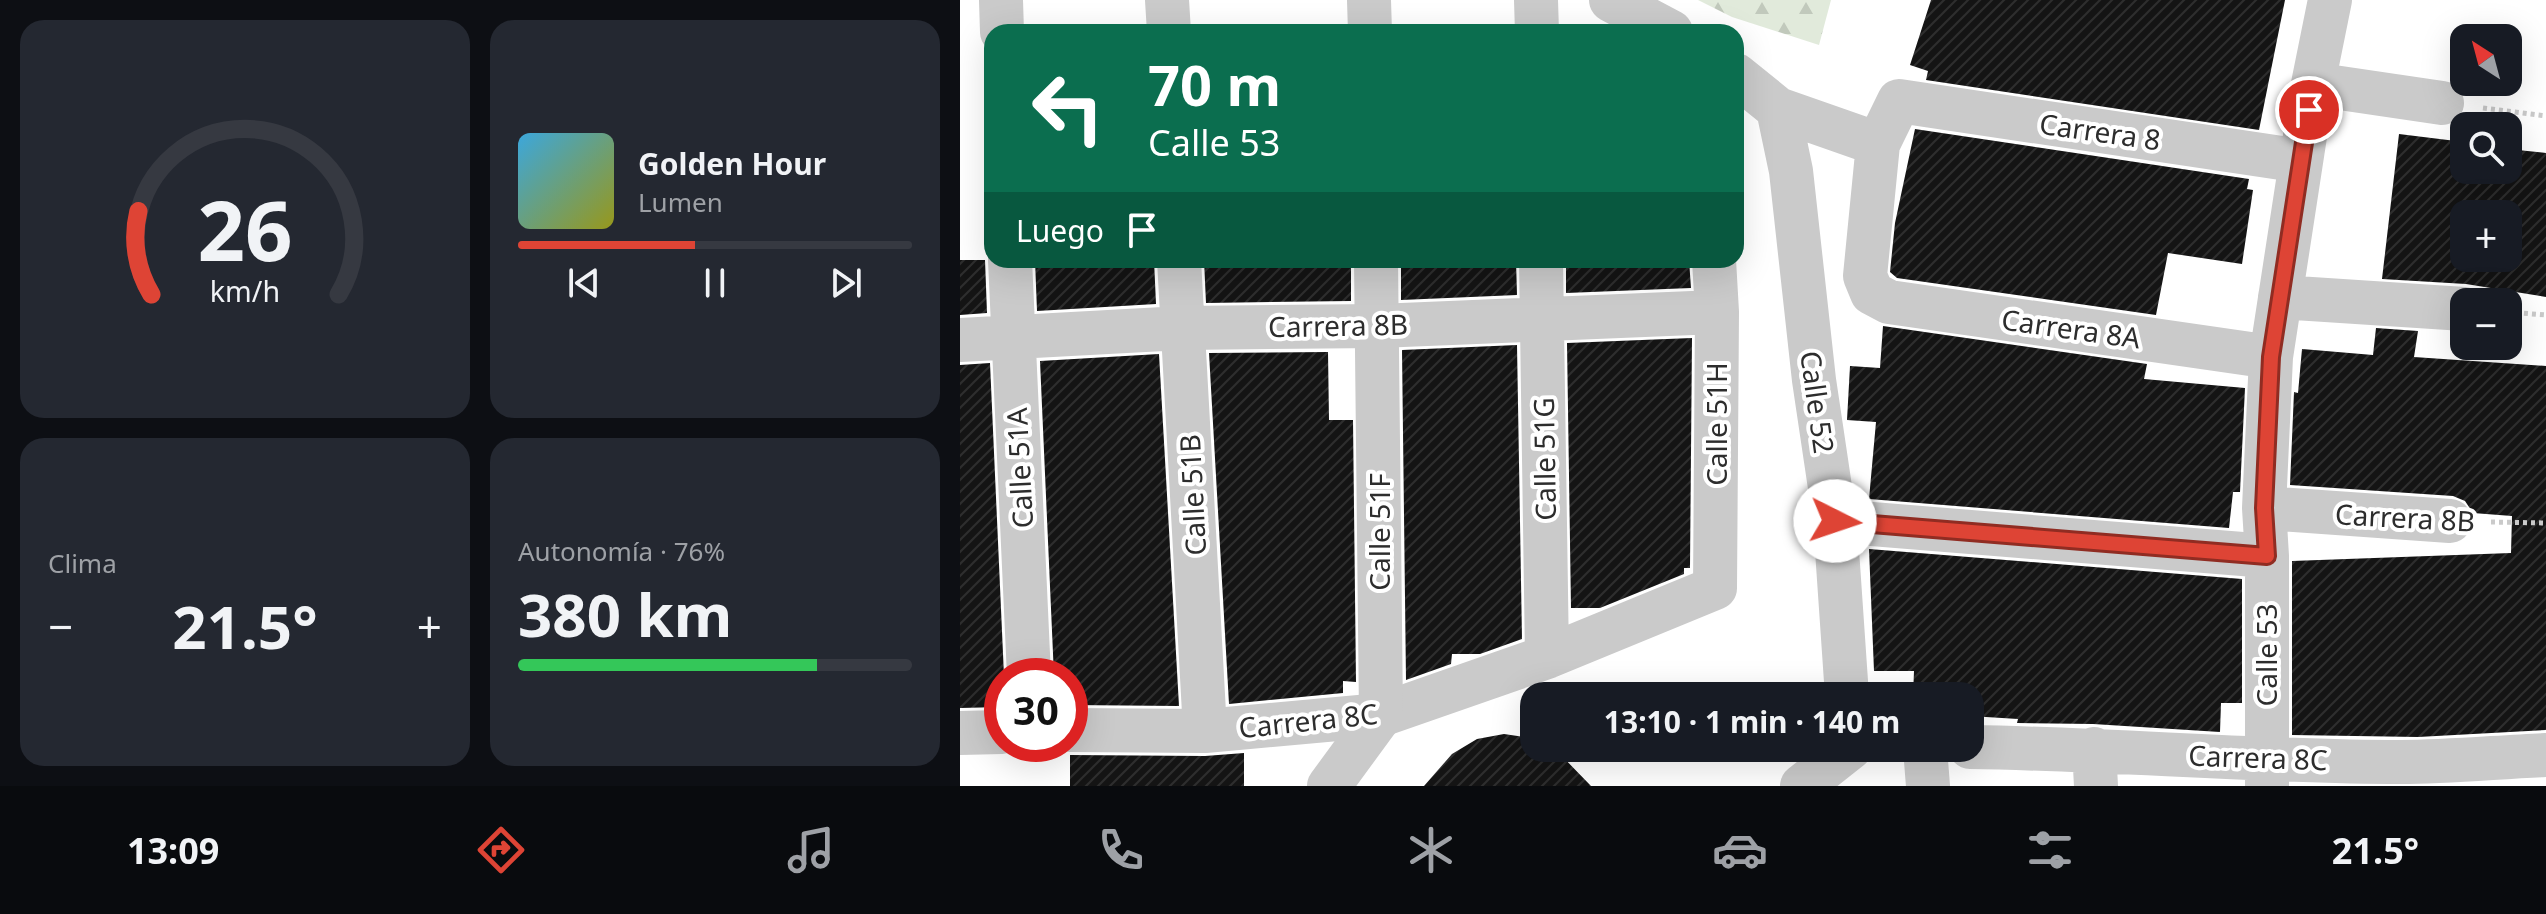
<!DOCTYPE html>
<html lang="es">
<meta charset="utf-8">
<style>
body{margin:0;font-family:"Noto Sans",sans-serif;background:#242831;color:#f1f3f6;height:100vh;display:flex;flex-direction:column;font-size:30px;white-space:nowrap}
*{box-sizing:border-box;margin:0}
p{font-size:26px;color:#9ea1a6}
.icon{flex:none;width:44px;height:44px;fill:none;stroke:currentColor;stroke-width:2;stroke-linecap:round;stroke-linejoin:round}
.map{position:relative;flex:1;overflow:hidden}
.sheet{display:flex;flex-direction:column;gap:20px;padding:20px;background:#0d0f14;width:960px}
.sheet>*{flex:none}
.top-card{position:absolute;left:24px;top:24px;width:760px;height:244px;border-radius:24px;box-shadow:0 8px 32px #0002;background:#0b6e4f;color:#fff;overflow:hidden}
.needle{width:52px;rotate:324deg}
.controls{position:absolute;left:1490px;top:24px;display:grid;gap:16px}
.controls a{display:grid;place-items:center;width:72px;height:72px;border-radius:16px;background:#171b24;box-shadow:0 8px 32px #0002;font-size:40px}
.speed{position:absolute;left:24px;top:658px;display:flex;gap:16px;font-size:40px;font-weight:700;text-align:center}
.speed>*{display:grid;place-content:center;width:104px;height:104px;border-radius:50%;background:#171b24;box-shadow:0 8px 32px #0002;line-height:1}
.speed .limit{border:12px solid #d22;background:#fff;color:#111}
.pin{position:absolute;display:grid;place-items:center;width:68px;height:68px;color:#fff;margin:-34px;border:4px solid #fff;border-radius:50%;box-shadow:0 2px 8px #0007}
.me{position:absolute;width:88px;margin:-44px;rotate:94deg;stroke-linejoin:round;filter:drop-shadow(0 0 6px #0008)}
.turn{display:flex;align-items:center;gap:28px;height:168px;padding:0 32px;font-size:36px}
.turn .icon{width:104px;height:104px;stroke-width:2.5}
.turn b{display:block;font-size:56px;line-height:68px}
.then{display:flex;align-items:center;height:76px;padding:0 32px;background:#0003;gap:16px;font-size:30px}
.big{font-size:60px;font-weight:700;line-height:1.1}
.sheet .widget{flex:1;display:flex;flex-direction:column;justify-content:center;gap:12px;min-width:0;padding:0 28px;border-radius:24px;background:#242831}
.sheet .dial{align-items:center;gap:0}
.dial svg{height:208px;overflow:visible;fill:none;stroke:#363941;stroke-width:7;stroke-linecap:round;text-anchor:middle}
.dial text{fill:#f1f3f6;stroke:none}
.song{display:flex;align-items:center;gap:24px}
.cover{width:96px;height:96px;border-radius:12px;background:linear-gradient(135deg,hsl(200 70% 55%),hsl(60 70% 35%))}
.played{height:8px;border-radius:4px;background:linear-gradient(90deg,#de4435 45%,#363941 45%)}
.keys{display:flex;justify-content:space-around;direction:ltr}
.heat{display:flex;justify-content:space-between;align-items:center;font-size:44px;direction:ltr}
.charge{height:12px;border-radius:6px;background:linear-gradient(90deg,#34c759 76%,#363941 0)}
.sheet .tiles{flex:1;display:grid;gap:20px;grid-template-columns:repeat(2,1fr)}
.trip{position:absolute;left:560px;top:682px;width:464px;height:80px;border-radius:24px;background:#171b24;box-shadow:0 8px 32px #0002;font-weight:700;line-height:80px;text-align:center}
.dock{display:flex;height:128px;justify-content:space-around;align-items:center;background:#090b0e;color:#9ea1a6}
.dock .icon{width:56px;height:56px}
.dock .on{color:#de4435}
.dock b{font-size:36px;color:#f1f3f6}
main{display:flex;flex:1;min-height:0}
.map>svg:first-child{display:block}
.forest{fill:url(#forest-firs)}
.building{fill:url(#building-hatch);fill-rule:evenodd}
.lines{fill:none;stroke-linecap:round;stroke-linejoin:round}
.path{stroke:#cacaca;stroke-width:5;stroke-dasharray:4 4;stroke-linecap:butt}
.minor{stroke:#cacaca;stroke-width:44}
.tertiary{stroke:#cacaca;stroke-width:44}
.route-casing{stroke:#902c22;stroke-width:20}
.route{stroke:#de4435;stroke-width:14}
.labels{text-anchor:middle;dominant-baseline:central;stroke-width:8;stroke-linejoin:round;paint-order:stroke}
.street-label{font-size:28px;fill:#2d2d2d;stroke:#fff}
</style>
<main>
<section class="sheet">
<div class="tiles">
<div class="widget dial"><svg viewBox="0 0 100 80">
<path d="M14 69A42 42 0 1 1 86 69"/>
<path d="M14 69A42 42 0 0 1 9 37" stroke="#de4435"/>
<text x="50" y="56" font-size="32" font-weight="700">26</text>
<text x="50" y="72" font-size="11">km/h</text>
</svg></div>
<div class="widget">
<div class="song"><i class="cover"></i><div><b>Golden Hour</b><p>Lumen</p></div></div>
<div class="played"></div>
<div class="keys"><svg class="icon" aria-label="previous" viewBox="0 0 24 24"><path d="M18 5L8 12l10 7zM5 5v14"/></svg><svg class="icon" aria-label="pause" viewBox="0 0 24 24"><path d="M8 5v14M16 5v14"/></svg><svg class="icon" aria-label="next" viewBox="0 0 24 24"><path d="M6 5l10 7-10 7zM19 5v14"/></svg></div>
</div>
<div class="widget"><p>Clima</p>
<div class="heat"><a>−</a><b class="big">21.5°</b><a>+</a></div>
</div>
<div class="widget"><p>Autonomía · 76%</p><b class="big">380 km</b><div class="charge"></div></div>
</div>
</section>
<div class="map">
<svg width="1586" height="786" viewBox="0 0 1586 786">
<defs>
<pattern id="forest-firs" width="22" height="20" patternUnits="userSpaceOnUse" patternTransform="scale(2)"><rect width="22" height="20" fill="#e1eadb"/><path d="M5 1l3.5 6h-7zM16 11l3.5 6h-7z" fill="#c1c9bc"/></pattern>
<pattern id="building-hatch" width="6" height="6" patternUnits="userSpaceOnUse" patternTransform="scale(2)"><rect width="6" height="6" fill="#141414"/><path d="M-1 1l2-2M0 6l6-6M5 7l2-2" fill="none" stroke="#2e2e2e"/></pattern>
</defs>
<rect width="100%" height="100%" fill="#fff"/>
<!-- forest -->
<path class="forest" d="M738,0H871L859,45L772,17Z"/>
<!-- building -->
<path class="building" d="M971,0H1325L1299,130L966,80L968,71L950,65Z
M955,129L1289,179L1287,189L1293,190L1282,264L1208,253L1196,315L937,278L930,272L935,223Z
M1439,134L1504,142V170H1548V149L1586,153V297L1506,284L1422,279ZM1504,214H1548V258H1504Z
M0,260H25L27,313L0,315Z
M75,260H194L196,304L77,311Z
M244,260H391V301L246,303Z
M441,260H556L557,295L441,300Z
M606,260H729L731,288L606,293Z
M923,326L1187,364L1184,379L1285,388L1280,492H1273L1269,528L909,499L916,422L887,420L890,366L920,368Z
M1416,328L1458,331L1454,357L1586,366V730L1458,737L1332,735V561L1551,553L1552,516L1513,513L1505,501L1493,496L1330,485L1334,392L1338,393L1342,349L1413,355Z
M732,338L730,568H724V574L640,608H611L607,343Z
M557,345L562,639L520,654H492L491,664L446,680L442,350Z
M368,352L369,420H393L396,682L383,681V693L269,704L249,353Z
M199,354L219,706L110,705V676H94L80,361Z
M30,363L44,676L42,707L0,708V365Z
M909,549L1282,579V703H1261L1260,732L1133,724L1057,723L1058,719L1010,716V696H953L954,671H914Z
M544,734L572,738L574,748H592L597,751L631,786H464L492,754L517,739Z
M284,753V786H110V755L245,756Z"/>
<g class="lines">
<!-- path -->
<path class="path" d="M1523,108L1586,116
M1548,312L1586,315
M1531,522L1586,523"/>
<!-- minor -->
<path class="minor" d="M41,0L42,32
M207,0L209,32
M576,0L577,32
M651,0L711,32
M776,75L818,109L918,144
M1353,84L1482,103
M818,109L831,171L854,380L875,521L887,696
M50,260L69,676
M219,260L245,731
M581,260L587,657
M1320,297L1504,309
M0,340L222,328L418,326L757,312
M1311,357L929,302L912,293L905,276L918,144L939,101L1341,161
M1304,508L1490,521
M875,521L1307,556
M110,730L245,731L421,715L587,657L755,588L757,312L754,260
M0,733L42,732
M1010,747C1154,749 1297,762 1441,762C1489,762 1538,757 1586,755
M965,748L968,786
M1134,749L1136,786
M842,786L890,748
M1307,786V556L1304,508L1311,357L1353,84L1370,0"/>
<!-- tertiary -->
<path class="tertiary" d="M409,0L410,32
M369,786L421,715L416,260"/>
</g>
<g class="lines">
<!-- route casing -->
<g class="route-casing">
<path id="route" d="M875,521L1307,556L1304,508L1311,357L1349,110"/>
</g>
<!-- route -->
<use href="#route" class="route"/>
</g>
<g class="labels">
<!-- street labels -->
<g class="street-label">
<text transform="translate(1140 131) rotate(8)">Carrera 8</text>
<text transform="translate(378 325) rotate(-1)">Carrera 8B</text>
<text transform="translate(1111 328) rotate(8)">Carrera 8A</text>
<text transform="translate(858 402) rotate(82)">Calle 52</text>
<text transform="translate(756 424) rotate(-90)">Calle 51H</text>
<text transform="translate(584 459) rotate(-91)">Calle 51G</text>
<text transform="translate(59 468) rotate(-93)">Calle 51A</text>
<text transform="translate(232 495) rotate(-93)">Calle 51B</text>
<text transform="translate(1445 517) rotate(3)">Carrera 8B</text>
<text transform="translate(419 532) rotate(-90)">Calle 51F</text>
<text transform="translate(1306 655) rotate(-90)">Calle 53</text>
<text transform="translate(348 720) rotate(-6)">Carrera 8C</text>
<text transform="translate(1298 757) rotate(2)">Carrera 8C</text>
</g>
</g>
</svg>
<div class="controls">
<a><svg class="needle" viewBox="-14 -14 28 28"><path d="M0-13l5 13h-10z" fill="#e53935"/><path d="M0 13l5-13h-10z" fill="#9ea1a6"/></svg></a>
<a><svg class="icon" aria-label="search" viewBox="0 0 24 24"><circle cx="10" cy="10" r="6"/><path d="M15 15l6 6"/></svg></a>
<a>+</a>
<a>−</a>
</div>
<div class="speed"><div class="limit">30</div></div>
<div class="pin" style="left:1349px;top:110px;background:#d93025"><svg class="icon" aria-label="arrive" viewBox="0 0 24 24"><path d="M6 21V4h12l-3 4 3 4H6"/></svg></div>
<svg class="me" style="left:875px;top:521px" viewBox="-20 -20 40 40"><circle r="19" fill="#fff"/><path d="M0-13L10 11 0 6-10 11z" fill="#de4435"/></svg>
<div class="trip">13:10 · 1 min · 140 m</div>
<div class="top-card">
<div class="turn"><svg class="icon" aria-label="left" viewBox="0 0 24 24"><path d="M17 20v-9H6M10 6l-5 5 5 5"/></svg><div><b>70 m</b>Calle 53</div></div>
<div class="then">Luego<svg class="icon" aria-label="arrive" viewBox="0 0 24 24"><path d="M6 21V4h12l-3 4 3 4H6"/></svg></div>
</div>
</div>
</main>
<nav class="dock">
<b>13:09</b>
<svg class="icon on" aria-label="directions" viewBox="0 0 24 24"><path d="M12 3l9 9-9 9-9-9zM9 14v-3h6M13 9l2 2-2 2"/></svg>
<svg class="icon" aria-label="music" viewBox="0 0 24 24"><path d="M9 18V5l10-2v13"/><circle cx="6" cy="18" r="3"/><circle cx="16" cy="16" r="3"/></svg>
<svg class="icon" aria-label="phone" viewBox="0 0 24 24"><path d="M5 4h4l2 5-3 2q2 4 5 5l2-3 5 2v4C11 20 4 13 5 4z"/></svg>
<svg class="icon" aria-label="climate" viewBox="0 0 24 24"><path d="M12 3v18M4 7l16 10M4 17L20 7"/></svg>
<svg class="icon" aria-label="car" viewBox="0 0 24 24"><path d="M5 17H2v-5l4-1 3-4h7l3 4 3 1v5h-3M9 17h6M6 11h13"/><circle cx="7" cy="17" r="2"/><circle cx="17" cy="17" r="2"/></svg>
<svg class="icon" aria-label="filters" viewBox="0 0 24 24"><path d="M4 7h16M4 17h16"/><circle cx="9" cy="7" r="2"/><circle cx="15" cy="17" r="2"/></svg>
<b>21.5°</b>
</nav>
